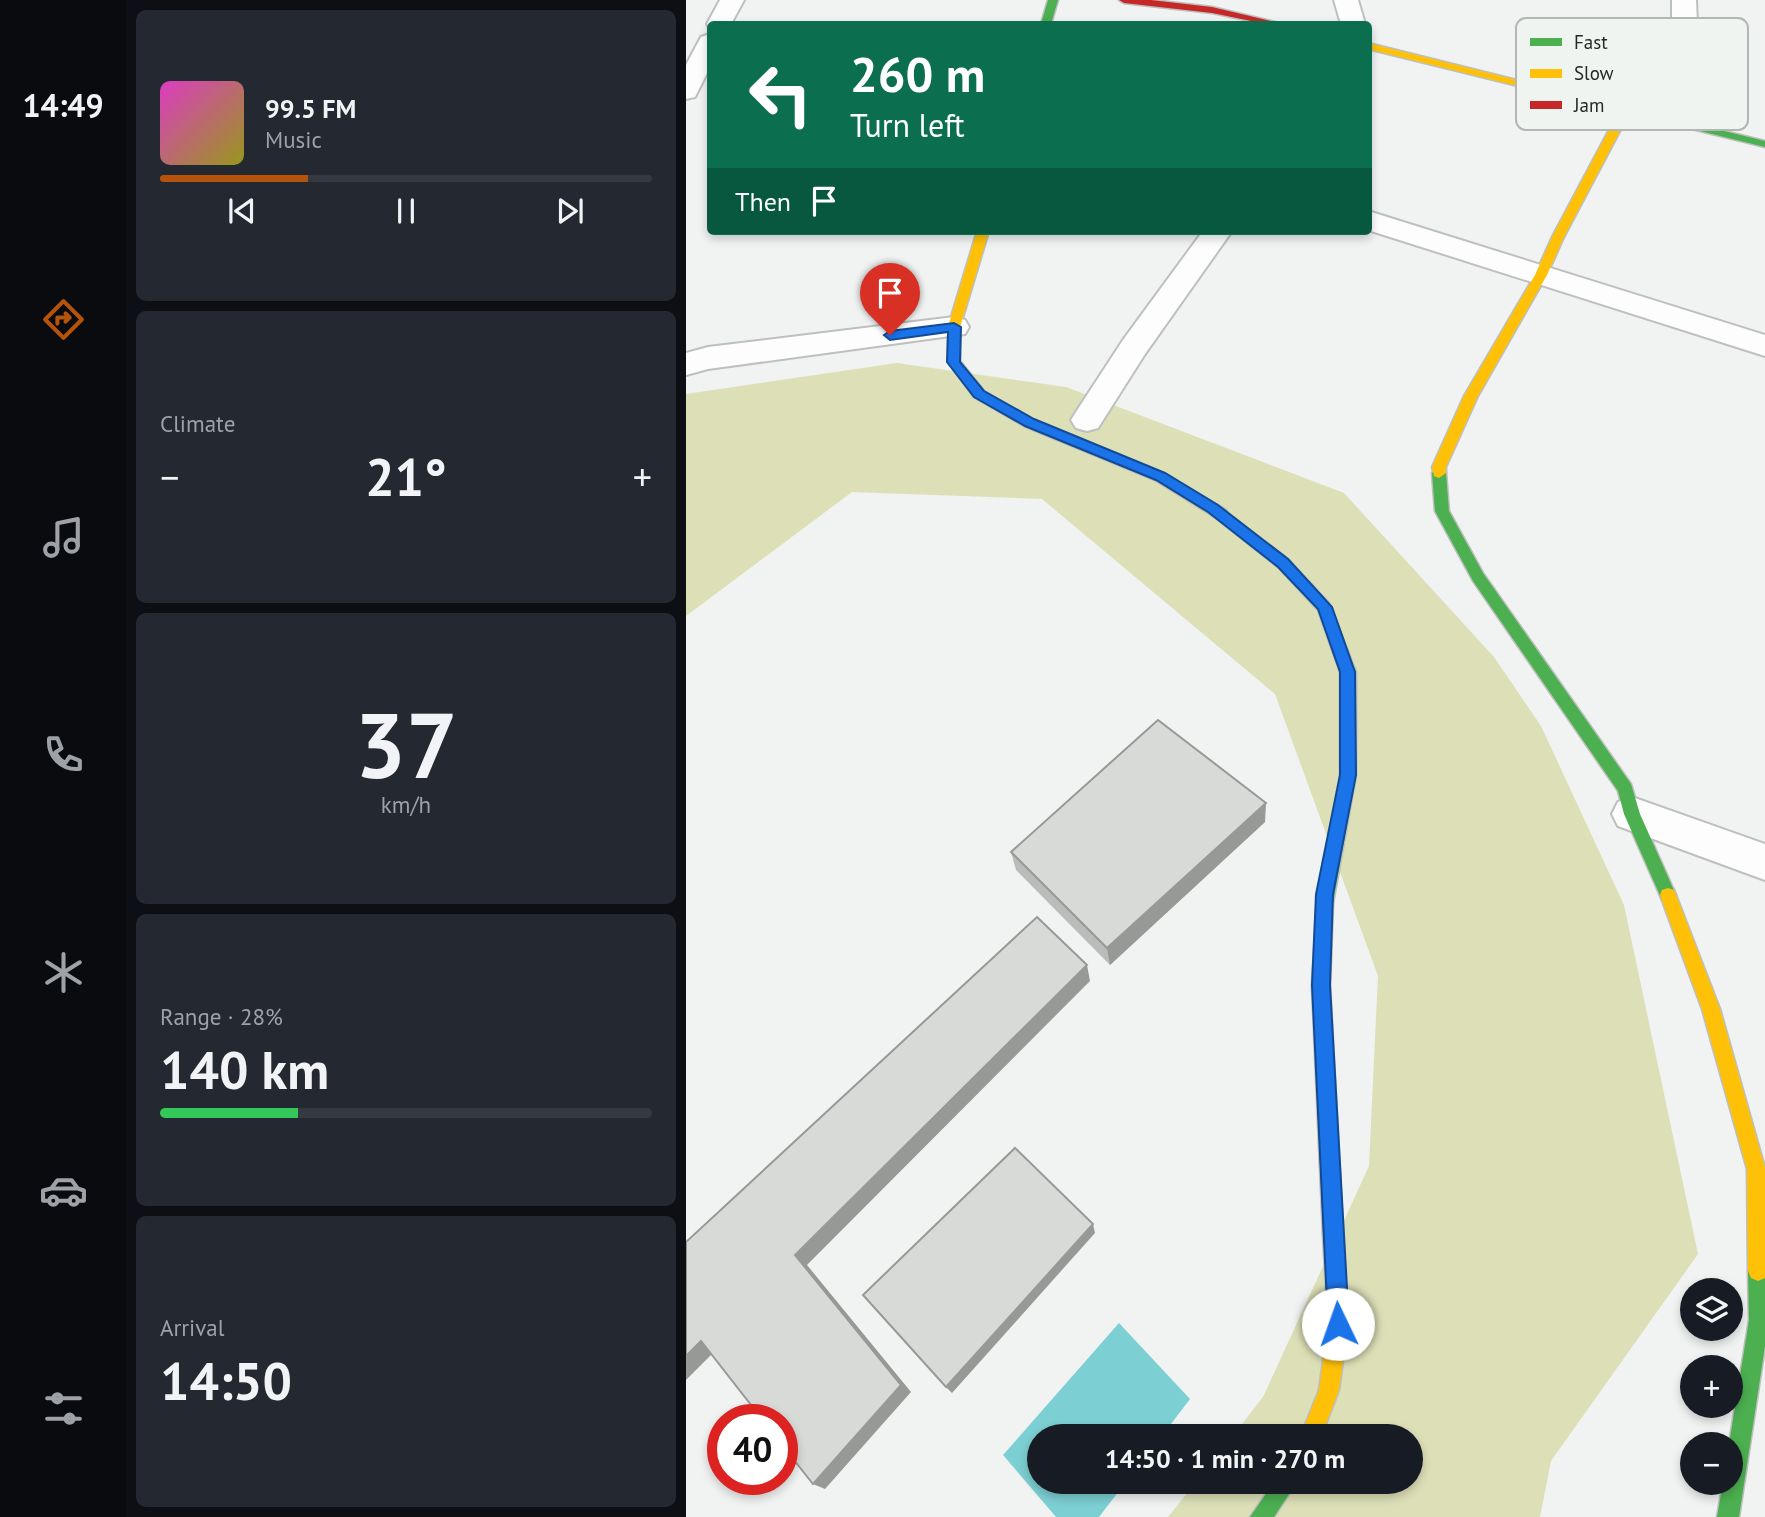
<!DOCTYPE html>
<meta charset="utf-8">
<style>
body{margin:0;font-family:"PT Sans",sans-serif;background:#242831;color:#f1f3f6;height:100vh;display:flex;flex-direction:column;font-size:26px;white-space:nowrap}
*{box-sizing:border-box;margin:0}
p{font-size:23px;color:#9ea1a6}
.icon{flex:none;width:38px;height:38px;fill:none;stroke:currentColor;stroke-width:2;stroke-linecap:round;stroke-linejoin:round}
.map{position:relative;flex:1;overflow:hidden}
.sheet{display:flex;flex-direction:column;gap:10px;padding:10px;background:#0d0f14;width:560px}
.sheet>*{flex:none}
.guide{position:absolute;left:21px;top:21px;width:665px;height:214px;border-radius:7px;box-shadow:0 4px 10px #0003;background:#0b6e4f;color:#fff;overflow:hidden}
.tools{position:absolute;left:994px;top:1278px;display:grid;gap:14px}
.tools a{display:grid;place-items:center;width:63px;height:63px;border-radius:50%;background:#171b24;box-shadow:0 4px 10px #0003;font-size:35px}
.speed{position:absolute;left:21px;top:1404px;display:flex;gap:14px;font-size:35px;font-weight:700;text-align:center}
.speed>*{display:grid;place-content:center;width:91px;height:91px;border-radius:50%;background:#171b24;box-shadow:0 4px 10px #0003;line-height:1}
.speed .limit{border:10px solid #d22;background:#fff;color:#111}
.pin{position:absolute;display:grid;place-items:center;width:60px;height:60px;color:#fff;margin:-72px -30px;border-radius:50% 50% 50% 0;rotate:-45deg;box-shadow:0 0 7px #0007}
.pin .icon{rotate:45deg}
.me{position:absolute;width:77px;margin:-38px;rotate:357deg;stroke-linejoin:round;filter:drop-shadow(0 0 5px #0008)}
.turn{display:flex;align-items:center;gap:24px;height:147px;padding:0 28px;font-size:32px}
.turn .icon{width:91px;height:91px;stroke-width:2.5}
.turn b{display:block;font-size:49px;line-height:60px}
.then{display:flex;align-items:center;height:66px;padding:0 28px;background:#0003;gap:14px;font-size:26px}
.big{font-size:52px;font-weight:700;line-height:1.1}
.sheet .card{flex:1;display:flex;flex-direction:column;justify-content:center;gap:10px;min-width:0;padding:0 24px;border-radius:10px;background:#242831}
.sheet .dial{align-items:center;gap:0}
.dial b{font-size:91px;line-height:1}
.song{display:flex;align-items:center;gap:21px}
.cover{width:84px;height:84px;border-radius:10px;background:linear-gradient(135deg,hsl(310 70% 55%),hsl(60 70% 35%))}
.played{height:7px;border-radius:4px;background:linear-gradient(90deg,#b45309 30%,#363941 30%)}
.keys{display:flex;justify-content:space-around;direction:ltr}
.heat{display:flex;justify-content:space-between;align-items:center;font-size:38px;direction:ltr}
.charge{height:10px;border-radius:5px;background:linear-gradient(90deg,#34c759 28%,#363941 0)}
.trip{position:absolute;left:341px;top:1424px;width:396px;height:70px;border-radius:35px;background:#171b24;box-shadow:0 4px 10px #0003;font-weight:700;line-height:70px;text-align:center}
main{display:flex;flex:1;min-height:0}
.tab-bar{display:flex;flex-direction:column;width:126px;justify-content:space-around;align-items:center;background:#090b0e;color:#9ea1a6}
.tab-bar .icon{width:49px;height:49px}
.tab-bar .on{color:#b45309}
.tab-bar b{font-size:32px;color:#f1f3f6}
.map>svg:first-child{display:block}
.green{fill:#dddfb7}
.water{fill:#7ccfd2}
.lines{fill:none;stroke-linecap:round;stroke-linejoin:round}
.street-casing{stroke:#bdc0be;stroke-width:4}
.fast-casing{stroke:#bdc0be;stroke-width:3}
.slow-casing{stroke:#bdc0be;stroke-width:3}
.jam-casing{stroke:#bdc0be;stroke-width:3}
.street{fill:#fdfdfd;fill-rule:evenodd}
.fast{fill:#4caf50;fill-rule:evenodd}
.slow{fill:#ffc107;fill-rule:evenodd}
.jam{fill:#c62828;fill-rule:evenodd}
.wall{fill:#babbba}
.shaded-wall{fill:#979997}
.building{fill:#d8dad8;stroke:#979997;stroke-width:2}
.route{fill:#1a73e8;stroke:#114b97;stroke-width:2}
.key{fill:#eff4f0;stroke:#b3b7b3;stroke-width:2}
.key-label{font-size:19px;fill:#262826}
</style>
<main>
<nav class="tab-bar">
<b>14:49</b>
<svg class="icon on" aria-label="directions" viewBox="0 0 24 24"><path d="M12 3l9 9-9 9-9-9zM9 14v-3h6M13 9l2 2-2 2"/></svg>
<svg class="icon" aria-label="music" viewBox="0 0 24 24"><path d="M9 18V5l10-2v13"/><circle cx="6" cy="18" r="3"/><circle cx="16" cy="16" r="3"/></svg>
<svg class="icon" aria-label="phone" viewBox="0 0 24 24"><path d="M5 4h4l2 5-3 2q2 4 5 5l2-3 5 2v4C11 20 4 13 5 4z"/></svg>
<svg class="icon" aria-label="climate" viewBox="0 0 24 24"><path d="M12 3v18M4 7l16 10M4 17L20 7"/></svg>
<svg class="icon" aria-label="car" viewBox="0 0 24 24"><path d="M5 17H2v-5l4-1 3-4h7l3 4 3 1v5h-3M9 17h6M6 11h13"/><circle cx="7" cy="17" r="2"/><circle cx="17" cy="17" r="2"/></svg>
<svg class="icon" aria-label="filters" viewBox="0 0 24 24"><path d="M4 7h16M4 17h16"/><circle cx="9" cy="7" r="2"/><circle cx="15" cy="17" r="2"/></svg>
</nav>
<section class="sheet">
<div class="card">
<div class="song"><i class="cover"></i><div><b>99.5 FM</b><p>Music</p></div></div>
<div class="played"></div>
<div class="keys"><svg class="icon" aria-label="previous" viewBox="0 0 24 24"><path d="M18 5L8 12l10 7zM5 5v14"/></svg><svg class="icon" aria-label="pause" viewBox="0 0 24 24"><path d="M8 5v14M16 5v14"/></svg><svg class="icon" aria-label="next" viewBox="0 0 24 24"><path d="M6 5l10 7-10 7zM19 5v14"/></svg></div>
</div>
<div class="card"><p>Climate</p>
<div class="heat"><a>−</a><b class="big">21°</b><a>+</a></div>
</div>
<div class="card dial"><b>37</b><p>km/h</p></div>
<div class="card"><p>Range · 28%</p><b class="big">140 km</b><div class="charge"></div></div>
<div class="card"><p>Arrival</p><b class="big">14:50</b></div>
</section>
<div class="map">
<svg width="1079" height="1517" viewBox="0 0 1079 1517">
<rect width="100%" height="100%" fill="#f0f3f1"/>
<!-- green -->
<path class="green" d="M211,363L380,387L658,493L808,657L855,726L938,905L1012,1254L865,1461L854,1517H482L510,1482H724V1437H546L577,1397L683,1166L692,976L589,694L356,499L166,492L0,616V394Z"/>
<!-- water -->
<path class="water" d="M433,1323L504,1399L475,1437H354V1482H440L413,1517H370L317,1455Z"/>
<g class="lines">
<!-- street casing -->
<g class="street-casing">
<path id="street" d="M34,0H58L45,24H24V29L21,24Z
M648,0H672L679,24H655Z
M986,0H1010L1012,49L994,102L990,108L981,110L972,108L968,102L986,49Z
M24,34V67L9,97L0,99V65L15,37Z
M682,211L1079,335V356L682,230Z
M517,231H546L459,354L412,428L401,431L390,428L385,420L390,412L437,340Z
M268,317L279,320L283,327L279,334L22,369L0,375V353L22,347Z
M946,797L1079,844V880L932,826L926,814L932,802Z"/>
</g>
<!-- fast casing -->
<g class="fast-casing">
<path id="fast" d="M362,0H372L365,24H355Z
M961,112L1079,141V147L957,117V113Z
M753,468L760,473L763,511L797,573L945,784L954,814L990,895L988,900L982,902L976,900L938,814L932,791L787,581L749,511L746,473Z
M535,509L602,559L643,603L670,672V775L647,903L645,908L639,911L633,908L631,903L654,775V672L632,610L592,567L530,518L528,514Z
M1072,1261L1079,1264V1346L1053,1517H1031L1037,1482H1045L1043,1444L1063,1320L1062,1271L1065,1264Z
M588,1482H611L588,1517H564Z"/>
</g>
<!-- slow casing -->
<g class="slow-casing">
<path id="slow" d="M682,43L936,106L944,92H952L953,94L946,108L966,115L961,118L943,114L878,237L861,275L792,396L760,467V473L753,478L748,476L746,467L778,396L849,275L866,237L933,111L682,49Z
M291,231H303L274,327V361L298,391L348,420L479,474L540,510L542,514L540,518H530L469,480L338,426L288,397L262,362V327Z
M982,888L988,890L990,895L1034,1009L1079,1168V1278L1072,1281L1065,1278L1062,1271L1061,1169L1016,1009L974,895L976,890Z
M647,1224L654,1227L657,1234L662,1324L653,1390L635,1437H614L633,1390L642,1324L637,1234L640,1227Z"/>
</g>
<!-- jam casing -->
<g class="jam-casing">
<path id="jam" d="M433,0H465L526,7L597,24H580L526,13L438,3Z
M639,895L645,898L647,903L644,985L657,1234L654,1241L647,1244L640,1241L637,1234L626,985L631,903L633,898Z"/>
</g>
<!-- street -->
<use href="#street" class="street"/>
<!-- fast -->
<use href="#fast" class="fast"/>
<!-- slow -->
<use href="#slow" class="slow"/>
<!-- jam -->
<use href="#jam" class="jam"/>
</g>
<!-- wall -->
<path class="wall" d="M579,822L424,965L330,870L325,852Z"/>
<!-- shaded-wall -->
<path class="shaded-wall" d="M580,803L579,822L424,965L421,948Z
M401,965L404,981L121,1265L225,1392L139,1489L127,1484L109,1255Z
M407,1224L409,1233L266,1393L260,1387Z
M15,1341L30,1350L0,1380V1356Z"/>
<!-- building -->
<path class="building" d="M472,720L580,803L421,948L325,852Z
M351,917L401,965L109,1255L215,1385L127,1484L96,1445V1419H76L15,1341L0,1356V1242Z
M329,1148L407,1224L260,1387L177,1295Z"/>
<!-- route -->
<path class="route" d="M268,323L275,327L274,362L298,391L348,419L479,473L532,505L602,559L646,607L669,672L670,775L647,894L644,985L663,1324L660,1331L652,1334L645,1331L642,1324L626,985L630,894L654,775V672L632,609L592,567L522,512L470,480L339,426L288,397L261,362L262,332L204,340L198,335L204,331Z"/>
<!-- legend -->
<rect x="830" y="18" width="232" height="112" rx="10" class="key"/>
<rect x="844" y="38" width="32" height="8" fill="#4caf50"/>
<rect x="844" y="69" width="32" height="9" fill="#ffc107"/>
<rect x="844" y="101" width="32" height="8" fill="#c62828"/>
<g class="key-label">
<text x="888" y="49">Fast</text>
<text x="888" y="80">Slow</text>
<text x="888" y="112">Jam</text>
</g>
</svg>
<div class="tools">
<a><svg class="icon" aria-label="layers" viewBox="0 0 24 24"><path d="M12 4l9 5-9 5-9-5zM3 14l9 5 9-5"/></svg></a>
<a>+</a>
<a>−</a>
</div>
<div class="speed"><div class="limit">40</div></div>
<div class="pin" style="left:204px;top:335px;background:#d93025"><svg class="icon" aria-label="arrive" viewBox="0 0 24 24"><path d="M6 21V4h12l-3 4 3 4H6"/></svg></div>
<svg class="me" style="left:652px;top:1324px" viewBox="-20 -20 40 40"><circle r="19" fill="#fff"/><path d="M0-13L10 11 0 6-10 11z" fill="#1a73e8"/></svg>
<div class="trip">14:50 · 1 min · 270 m</div>
<div class="guide">
<div class="turn"><svg class="icon" aria-label="left" viewBox="0 0 24 24"><path d="M17 20v-9H6M10 6l-5 5 5 5"/></svg><div><b>260 m</b>Turn left</div></div>
<div class="then">Then<svg class="icon" aria-label="arrive" viewBox="0 0 24 24"><path d="M6 21V4h12l-3 4 3 4H6"/></svg></div>
</div>
</div>
</main>
